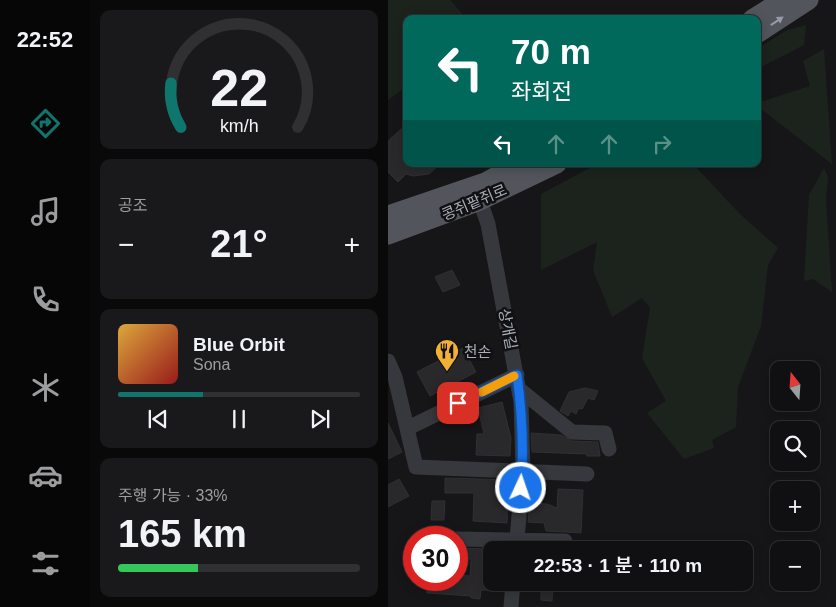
<!DOCTYPE html>
<html lang="ko">
<meta charset="utf-8">
<style>
body{margin:0;font-family:Helvetica,"Noto Sans KR",sans-serif;background:#19191b;color:#f1f3f6;height:100vh;display:flex;flex-direction:column;font-size:19px;white-space:nowrap}
*{box-sizing:border-box;margin:0}
p{font-size:16px;color:#9c9d9f}
.icon{flex:none;width:28px;height:28px;fill:none;stroke:currentColor;stroke-width:2;stroke-linecap:round;stroke-linejoin:round}
.map{position:relative;flex:1;overflow:hidden}
.side{display:flex;flex-direction:column;gap:10px;padding:10px;background:#09090a;width:298px}
.side>*{flex:none}
.banner{position:absolute;left:15px;top:15px;width:358px;height:152px;border-radius:10px;box-shadow:0 2px 12px #0003,0 0 0 1px #303032;background:#00695c;color:#fff;overflow:hidden}
.needle{width:32px;rotate:343deg}
.fabs{position:absolute;left:382px;top:361px;display:grid;gap:10px}
.fabs a{display:grid;place-items:center;width:50px;height:50px;border-radius:10px;background:#101012;box-shadow:0 2px 12px #0003,0 0 0 1px #303032;font-size:25px}
.speed{position:absolute;left:15px;top:526px;display:flex;gap:10px;font-size:25px;font-weight:700;text-align:center}
.speed>*{display:grid;place-content:center;width:65px;height:65px;border-radius:50%;background:#101012;box-shadow:0 2px 12px #0003,0 0 0 1px #303032;line-height:1}
.speed .limit{border:8px solid #d22;background:#fff;color:#111}
.pin{position:absolute;display:grid;place-items:center;width:42px;height:42px;color:#fff;margin:-21px;border-radius:10px;box-shadow:0 2px 8px #0006}
.me{position:absolute;width:55px;margin:-28px;rotate:3deg;stroke-linejoin:round;filter:drop-shadow(0 0 4px #0008)}
.turn{display:flex;align-items:center;gap:18px;height:105px;padding:0 25px;font-size:22px}
.turn .icon{width:65px;height:65px;stroke-width:2.5}
.turn b{display:block;font-size:35px;line-height:42px}
.lanes{display:flex;align-items:center;height:48px;padding:0 25px;background:#0003;justify-content:center;gap:25px;direction:ltr}
.lanes .off{opacity:.35}
.big{font-size:38px;font-weight:600;line-height:1.1}
.side .tile{flex:1;display:flex;flex-direction:column;justify-content:center;gap:8px;min-width:0;padding:0 18px;border-radius:10px;background:#19191b}
.side .dial{align-items:center;gap:0}
.dial svg{height:130px;overflow:visible;fill:none;stroke:#303032;stroke-width:7;stroke-linecap:round;text-anchor:middle}
.dial text{fill:#f1f3f6;stroke:none}
.song{display:flex;align-items:center;gap:15px}
.cover{width:60px;height:60px;border-radius:8px;background:linear-gradient(135deg,hsl(40 70% 55%),hsl(0 70% 35%))}
.played{height:5px;border-radius:2px;background:linear-gradient(90deg,#0f766e 35%,#303032 35%)}
.keys{display:flex;justify-content:space-around;direction:ltr}
.heat{display:flex;justify-content:space-between;align-items:center;font-size:28px;direction:ltr}
.charge{height:8px;border-radius:4px;background:linear-gradient(90deg,#34c759 33%,#303032 0)}
.trip{position:absolute;left:95px;top:541px;width:270px;height:50px;border-radius:10px;background:#101012;box-shadow:0 2px 12px #0003,0 0 0 1px #303032;font-weight:600;line-height:50px;text-align:center}
main{display:flex;flex:1;min-height:0}
.tabs{display:flex;flex-direction:column;width:90px;justify-content:space-around;align-items:center;background:#060607;color:#9c9d9f}
.tabs .icon{width:35px;height:35px}
.tabs .selected{color:#0f766e}
.tabs b{font-size:22px;color:#f1f3f6}
.map>svg:first-child{display:block}
.green{fill:#1c231d}
.building{fill:#29292c;stroke:#303034}
.lines{fill:none;stroke-linecap:round;stroke-linejoin:round}
.minor{stroke:#37383d;stroke-width:15}
.major{stroke:#53555c;stroke-width:19}
.oneway{fill:#979ba6}
.route-casing{stroke:#114b97;stroke-width:12}
.route{stroke:#1a73e8;stroke-width:9}
.slow{stroke:#f59e0b;stroke-width:9}
.labels{text-anchor:middle;dominant-baseline:central;stroke-width:5;stroke-linejoin:round;paint-order:stroke}
.street-label{font-size:15px;fill:#a8adb8;stroke:#111113}
.poi-label{font-size:15px;fill:#a8adb8;stroke:#111113;text-anchor:start}
</style>
<main>
<nav class="tabs">
<b>22:52</b>
<svg class="icon selected" aria-label="directions" viewBox="0 0 24 24"><path d="M12 3l9 9-9 9-9-9zM9 14v-3h6M13 9l2 2-2 2"/></svg>
<svg class="icon" aria-label="music" viewBox="0 0 24 24"><path d="M9 18V5l10-2v13"/><circle cx="6" cy="18" r="3"/><circle cx="16" cy="16" r="3"/></svg>
<svg class="icon" aria-label="phone" viewBox="0 0 24 24"><path d="M5 4h4l2 5-3 2q2 4 5 5l2-3 5 2v4C11 20 4 13 5 4z"/></svg>
<svg class="icon" aria-label="climate" viewBox="0 0 24 24"><path d="M12 3v18M4 7l16 10M4 17L20 7"/></svg>
<svg class="icon" aria-label="car" viewBox="0 0 24 24"><path d="M5 17H2v-5l4-1 3-4h7l3 4 3 1v5h-3M9 17h6M6 11h13"/><circle cx="7" cy="17" r="2"/><circle cx="17" cy="17" r="2"/></svg>
<svg class="icon" aria-label="filters" viewBox="0 0 24 24"><path d="M4 7h16M4 17h16"/><circle cx="9" cy="7" r="2"/><circle cx="15" cy="17" r="2"/></svg>
</nav>
<section class="side">
<div class="tile dial"><svg viewBox="0 0 100 80">
<path d="M14 69A42 42 0 1 1 86 69"/>
<path d="M14 69A42 42 0 0 1 8 42" stroke="#0f766e"/>
<text x="50" y="56" font-size="32" font-weight="700">22</text>
<text x="50" y="72" font-size="11">km/h</text>
</svg></div>
<div class="tile"><p>공조</p>
<div class="heat"><a>−</a><b class="big">21°</b><a>+</a></div>
</div>
<div class="tile">
<div class="song"><i class="cover"></i><div><b>Blue Orbit</b><p>Sona</p></div></div>
<div class="played"></div>
<div class="keys"><svg class="icon" aria-label="previous" viewBox="0 0 24 24"><path d="M18 5L8 12l10 7zM5 5v14"/></svg><svg class="icon" aria-label="pause" viewBox="0 0 24 24"><path d="M8 5v14M16 5v14"/></svg><svg class="icon" aria-label="next" viewBox="0 0 24 24"><path d="M6 5l10 7-10 7zM19 5v14"/></svg></div>
</div>
<div class="tile"><p>주행 가능 · 33%</p><b class="big">165 km</b><div class="charge"></div></div>
</section>
<div class="map">
<svg width="449" height="607" viewBox="0 0 449 607">
<rect width="100%" height="100%" fill="#161618"/>
<!-- green -->
<path class="green" d="M0,0H62L79,19H19V86L0,100Z
M418,25L416,45L369,69V49L399,30Z
M436,49L444,164L369,106V103L422,86L415,61Z
M209,164H295L306,165L352,214L390,248L380,265L373,326L350,387L348,427L324,440L326,448L296,459L259,413L278,401L254,358L262,308L254,298L224,317L205,270L209,242L153,270V194Z
M436,168L440,177L438,199L444,292L425,279L416,281L421,195Z"/>
<!-- building -->
<path class="building" d="M19,124V164H52L41,174L25,176L18,174L10,182L0,172V141Z
M64,270L72,285L55,292L47,277Z
M75,348L88,372L42,396L29,372Z
M197,388L210,391L206,400L200,398L194,409L191,408L188,414L183,411L180,416L172,411L181,392Z
M114,402L123,438L122,456L88,455L89,434H96L90,408Z
M0,423L14,452L0,459Z
M143,433L173,435L184,441L210,442L212,456H199V454L144,452Z
M57,478L123,480V493H120L119,523L85,521L86,493H57Z
M11,479L21,496L0,507V485Z
M170,489L195,490L193,533L158,531L156,523L140,522L142,503L159,504L169,508Z
M44,501H57L56,520H43Z
M69,548L104,549V590H93L92,599L83,598V596L39,593V588L34,580H69V575L82,576L83,559L69,558Z
M153,582H165L164,601L153,600Z"/>
<g class="lines">
<!-- minor -->
<path class="minor" d="M92,201L100,224L133,402L135,471L128,550
M0,361L7,377L28,467L199,474
M131,389L184,432L217,433L221,449
M20,428L129,375
M69,539L177,541
M123,607L125,582"/>
<!-- major -->
<path class="major" d="M364,19L394,0
M369,34L421,0
M0,215L97,182L130,164
M0,235L92,201L169,164"/>
</g>
<!-- one-way arrows -->
<defs><path id="oneway-solid" d="M-6-.8H1V-3.2L6.5 0L1 3.2V.8H-6Z" transform="scale(1.25)"/></defs>
<use class="oneway" href="#oneway-solid" transform="translate(389 21) rotate(-34)"/>
<g class="lines">
<!-- route casing -->
<g class="route-casing">
<path id="route" d="M70,403L129,375C134,412 136,450 133,488"/>
</g>
<!-- route -->
<use href="#route" class="route"/>
<!-- slow -->
<path class="slow" d="M94,392L126,376"/>
</g>
<!-- icons -->
<defs>
<g id="restaurant-pin" transform="scale(1.25)"><path d="M0 17L-7.5 6A9.5 9.5 0 1 1 7.5 6Z" fill="#f2b134" stroke="#111113"/><path d="M-5-6h1v4h1v-4h1v4h1v-4h1v5L-1.5 .5V6h-2V.5L-5-1ZM5-6V6H3V1.5H1.5Q1.5-4 5-6Z" fill="#111"/></g>
</defs>
<g fill-rule="evenodd">
<use href="#restaurant-pin" x="59" y="351"/>
</g>
<g class="labels">
<!-- street labels -->
<g class="street-label">
<text transform="translate(86 202) rotate(-23)">콩쥐팥쥐로</text>
<text transform="translate(120 329) rotate(79)">상개길</text>
</g>
<!-- poi labels -->
<g class="poi-label">
<text x="76" y="351">천손</text>
</g>
</g>
</svg>
<div class="fabs">
<a><svg class="needle" viewBox="-14 -14 28 28"><path d="M0-13l5 13h-10z" fill="#e53935"/><path d="M0 13l5-13h-10z" fill="#9c9d9f"/></svg></a>
<a><svg class="icon" aria-label="search" viewBox="0 0 24 24"><circle cx="10" cy="10" r="6"/><path d="M15 15l6 6"/></svg></a>
<a>+</a>
<a>−</a>
</div>
<div class="speed"><div class="limit">30</div></div>
<div class="pin" style="left:70px;top:403px;background:#d93025"><svg class="icon" aria-label="arrive" viewBox="0 0 24 24"><path d="M6 21V4h12l-3 4 3 4H6"/></svg></div>
<svg class="me" style="left:133px;top:488px" viewBox="-20 -20 40 40"><circle r="17" fill="#1a73e8" stroke="#fff" stroke-width="3"/><path d="M0-11L8 9 0 5-8 9z" fill="#fff"/></svg>
<div class="trip">22:53 · 1 분 · 110 m</div>
<div class="banner">
<div class="turn"><svg class="icon" aria-label="left" viewBox="0 0 24 24"><path d="M17 20v-9H6M10 6l-5 5 5 5"/></svg><div><b>70 m</b>좌회전</div></div>
<div class="lanes"><svg class="icon" aria-label="left" viewBox="0 0 24 24"><path d="M17 20v-9H6M10 6l-5 5 5 5"/></svg><svg class="icon off" aria-label="ahead" viewBox="0 0 24 24"><path d="M12 20V5M6 11l6-6 6 6"/></svg><svg class="icon off" aria-label="ahead" viewBox="0 0 24 24"><path d="M12 20V5M6 11l6-6 6 6"/></svg><svg class="icon off" aria-label="right" viewBox="0 0 24 24"><path d="M7 20v-9h11M14 6l5 5-5 5"/></svg></div>
</div>
</div>
</main>
